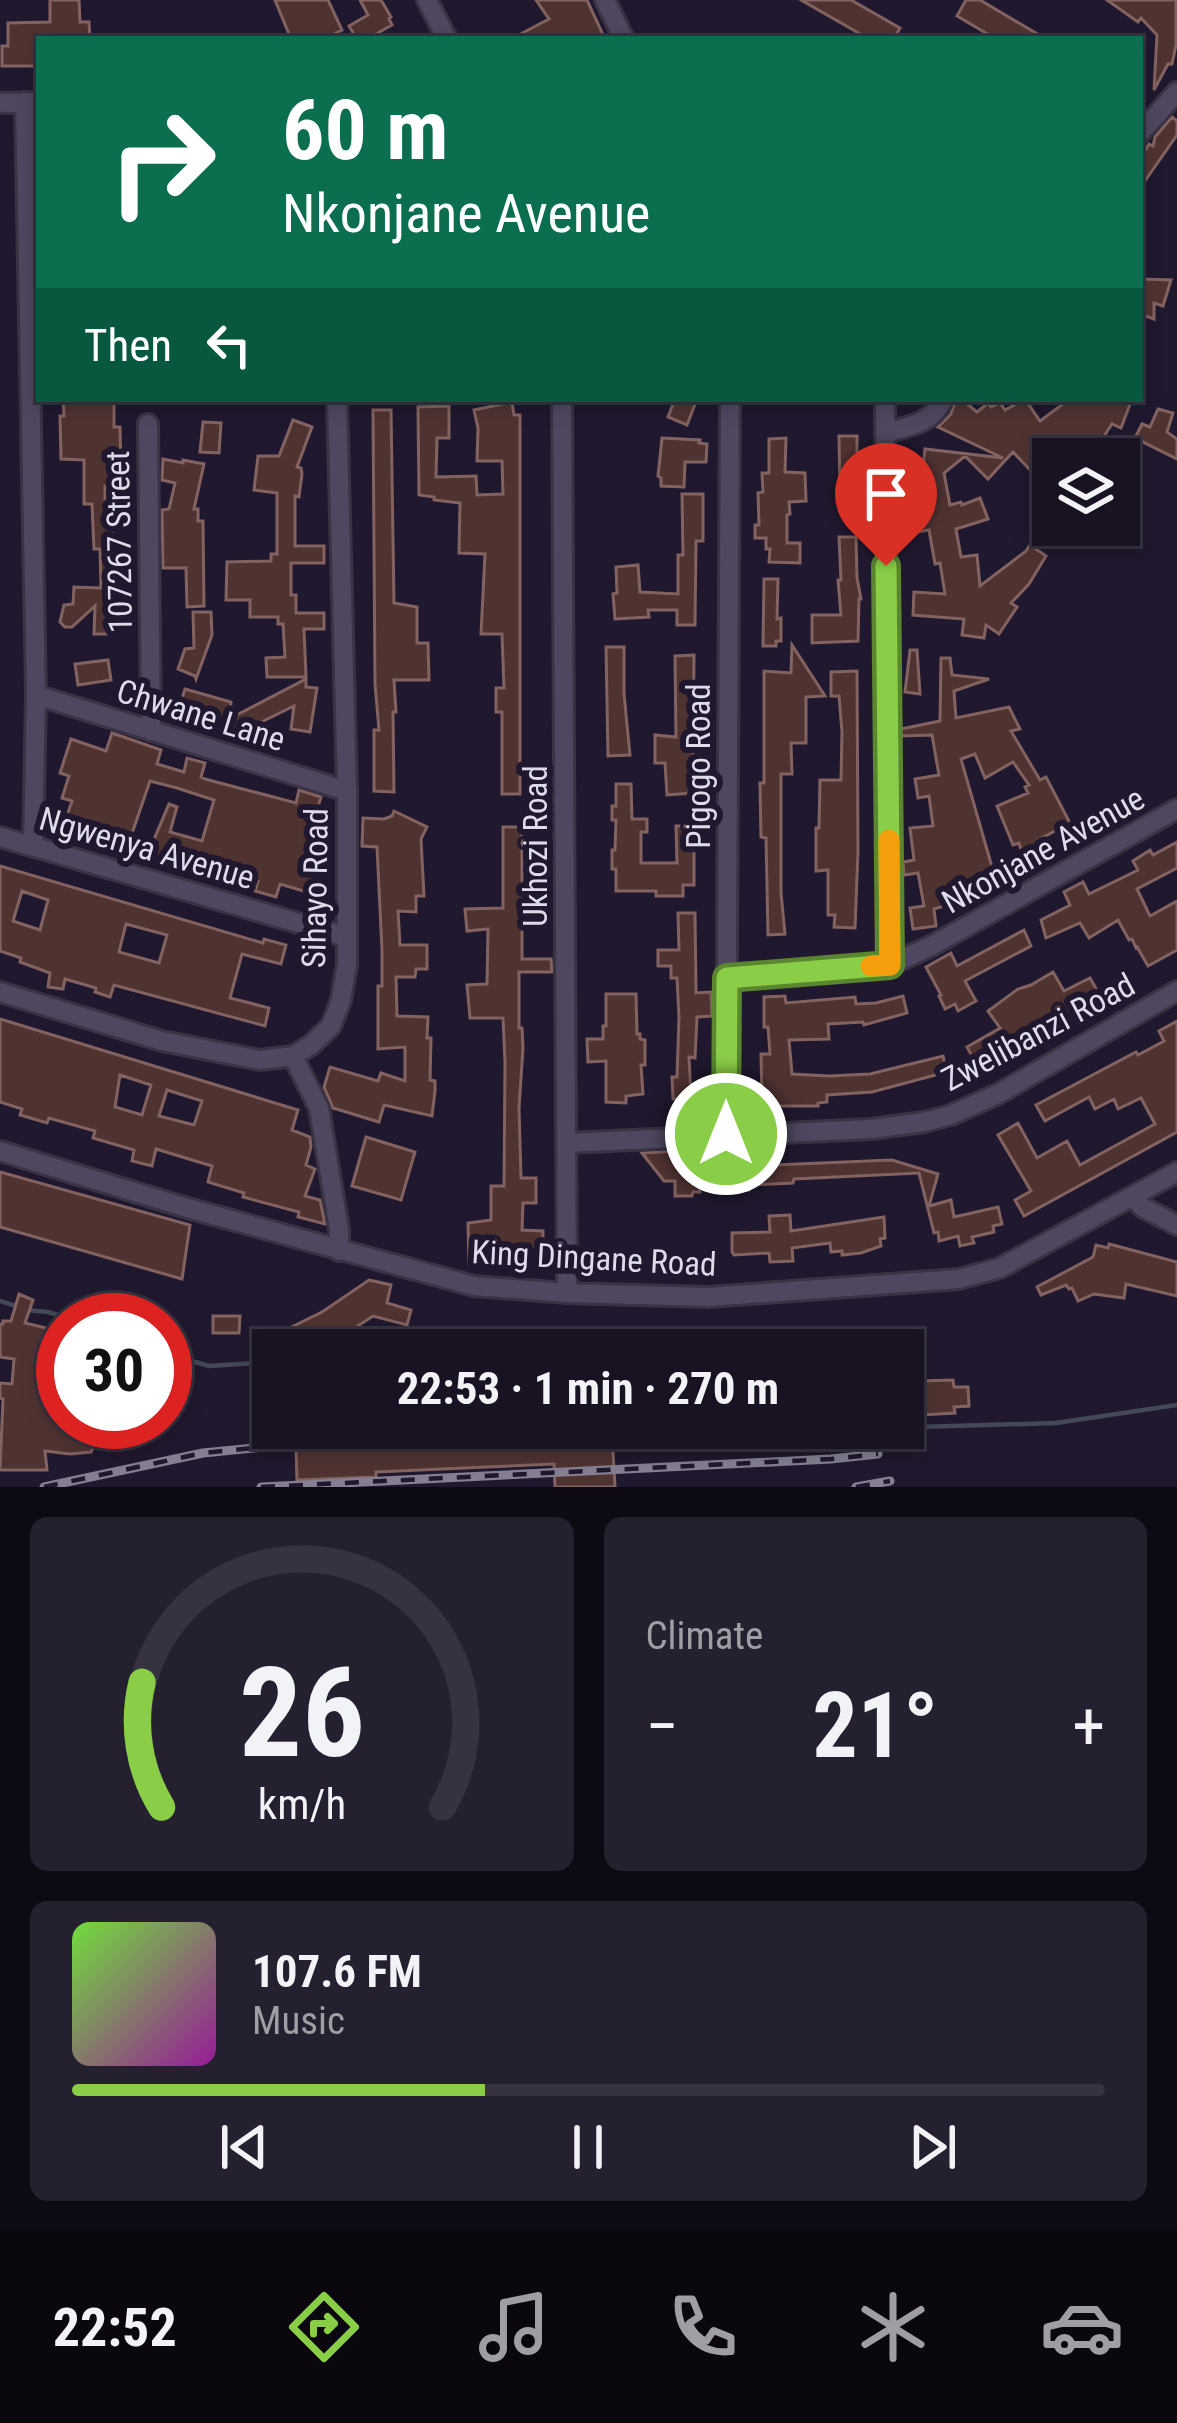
<!DOCTYPE html>
<meta charset="utf-8">
<style>
body{margin:0;font-family:"Roboto Condensed",sans-serif;background:#25202f;color:#f1f3f6;height:100vh;display:flex;flex-direction:column;font-size:45px;white-space:nowrap}
*{box-sizing:border-box;margin:0}
p{font-size:39px;color:#9f9ea5}
.icon{flex:none;width:66px;height:66px;fill:none;stroke:currentColor;stroke-width:2;stroke-linecap:round;stroke-linejoin:round}
.map{position:relative;height:1487px;overflow:hidden}
.drawer{display:flex;flex-direction:column;gap:30px;padding:30px;background:#0d0a13;flex:1}
.drawer>*{flex:none}
.hud{position:absolute;left:36px;top:36px;width:1107px;height:366px;border-radius:0px;box-shadow:0 6px 18px #0003,0 0 0 3px #363240;background:#0b6e4f;color:#fff;overflow:hidden}
.fabs{position:absolute;left:1032px;top:438px;display:grid;gap:24px}
.fabs a{display:grid;place-items:center;width:108px;height:108px;border-radius:0px;background:#181222;box-shadow:0 6px 18px #0003,0 0 0 3px #363240;font-size:60px}
.speed{position:absolute;left:36px;top:1293px;display:flex;gap:24px;font-size:60px;font-weight:700;text-align:center}
.speed>*{display:grid;place-content:center;width:156px;height:156px;border-radius:50%;background:#181222;box-shadow:0 6px 18px #0003,0 0 0 3px #363240;line-height:1}
.speed .limit{border:18px solid #d22;background:#fff;color:#111}
.pin{position:absolute;display:grid;place-items:center;width:102px;height:102px;color:#fff;margin:-123px -51px;border-radius:50% 50% 50% 0;rotate:-45deg;box-shadow:0 0 12px #0007}
.pin .icon{rotate:45deg}
.me{position:absolute;width:132px;margin:-66px;rotate:0deg;stroke-linejoin:round;filter:drop-shadow(0 0 9px #0008)}
.turn{display:flex;align-items:center;gap:42px;height:252px;padding:0 48px;font-size:54px}
.turn .icon{width:156px;height:156px;stroke-width:2.5}
.turn b{display:block;font-size:84px;line-height:102px}
.then{display:flex;align-items:center;height:114px;padding:0 48px;background:#0003;gap:24px;font-size:45px}
.big{font-size:90px;font-weight:700;line-height:1.1}
.drawer .card{flex:1;display:flex;flex-direction:column;justify-content:center;gap:18px;min-width:0;padding:0 42px;border-radius:18px;background:#25202f}
.drawer .dial{align-items:center;gap:0}
.dial svg{height:312px;overflow:visible;fill:none;stroke:#363240;stroke-width:7;stroke-linecap:round;text-anchor:middle}
.dial text{fill:#f1f3f6;stroke:none}
.song{display:flex;align-items:center;gap:36px}
.cover{width:144px;height:144px;border-radius:18px;background:linear-gradient(135deg,hsl(100 70% 55%),hsl(300 70% 35%))}
.played{height:12px;border-radius:6px;background:linear-gradient(90deg,#8ace48 40%,#363240 40%)}
.keys{display:flex;justify-content:space-around;direction:ltr}
.heat{display:flex;justify-content:space-between;align-items:center;font-size:66px;direction:ltr}
.drawer .tiles{flex:1;display:grid;gap:30px;grid-template-columns:1fr 1fr}
.card:last-child{grid-column:span 2}
.trip{position:absolute;left:252px;top:1329px;width:672px;height:120px;border-radius:0px;background:#181222;box-shadow:0 6px 18px #0003,0 0 0 3px #363240;font-weight:700;line-height:120px;text-align:center}
.dock{display:flex;height:192px;justify-content:space-around;align-items:center;background:#0a070e;color:#9f9ea5}
.dock .icon{width:84px;height:84px}
.dock .current{color:#8ace48}
.dock b{font-size:54px;color:#f1f3f6}
.map>svg:first-child{display:block}
.lines{fill:none;stroke-linecap:round;stroke-linejoin:round}
.stream{stroke:#434a55;stroke-width:4.5}
.building{fill:#4f3331;stroke:#836361;stroke-width:3;fill-rule:evenodd}
.minor-casing{stroke:#393344;stroke-width:24}
.minor{stroke:#4f475f;stroke-width:18}
.rail-casing{stroke:#857f91;stroke-width:9}
.rail{stroke:#20182e;stroke-width:4.5;stroke-dasharray:14;stroke-linecap:butt}
.route-casing{stroke:#5a862f;stroke-width:30}
.route{stroke:#8ace48;stroke-width:21}
.slow{stroke:#f59e0b;stroke-width:21}
.labels{text-anchor:middle;dominant-baseline:central;stroke-width:12;stroke-linejoin:round;paint-order:stroke}
.street-label{font-size:33px;fill:#dfdbe9;stroke:#20182e}
</style>
<div class="map">
<svg width="1177" height="1487" viewBox="0 0 1177 1487">
<rect width="100%" height="100%" fill="#20182e"/>
<g class="lines">
<!-- stream -->
<path class="stream" d="M0,1301L16,1306
M26,1310L48,1312L74,1320
M308,1350C345,1336 390,1342 428,1350
M165,1353L209,1366L273,1362
M884,1428L1056,1423L1177,1405"/>
</g>
<!-- building -->
<path class="building" d="M50,0H79L80,22H89L90,39H39V66H2V46H8V23L50,22Z
M275,0H328L342,30L324,39H291Z
M360,0H381L391,17L389,19L392,25L367,39H357L349,26L368,15Z
M536,0H587L605,39H511L549,19Z
M801,0H851L900,28L894,39H869Z
M966,0H980L1046,39H996L957,16Z
M1107,0H1176V45L1172,64H1168L1154,90L1157,35L1141,18L1138,22Z
M1172,117L1177,121V135L1140,188V160L1149,144L1153,146L1155,137Z
M1140,279L1171,280L1163,306L1154,303V319L1140,314Z
M63,399H114V427H120L121,473H110V486H105V518H112L114,558H130V591L115,592L114,634H94L95,606L72,627H65L60,622L64,605L73,604L74,587L101,588L100,549H94L92,504H84V460L61,459L60,416H64Z
M675,399H697L687,425L668,417Z
M956,399H961L977,412L988,403L991,407L1000,403L1005,410L1025,399L1040,421L1063,404L1059,399H1132L1121,428L1112,424L1089,459H1046L1033,473L1013,452L988,479L965,456L944,473L950,505L961,502L962,505L980,498L988,519L956,529L961,557L977,555L980,586L1026,551L1030,545L1046,556L1029,584L1011,603L1017,607L999,634L986,625L984,638L962,635L964,619L913,615L914,592L945,594L940,563L935,564L929,530L917,532L915,522L906,524L899,479L922,475L925,449L1003,458L938,427L951,414Z
M512,402L514,415H520V794H502V712H496V688H504L502,634H481L485,554L459,553L460,503L434,500V497L419,495L418,407L449,406V438H437L436,477L476,476L477,495L503,494L502,461H477L478,428L474,410Z
M1158,409L1173,413L1167,432L1177,439V459L1135,438L1142,424L1150,427Z
M373,410H391L394,603L417,607V643H428L429,680H394L396,712H393L394,792L374,791V730H379L375,684Z
M293,420L312,427L297,467L301,468L302,474L299,497L295,496V546H324V563H291V595H296V613H324V629H304L306,677H267L266,658L285,657L283,624H278V617H250V600H226L227,562L271,561V554H277V493L254,490L258,456H279Z
M203,422L221,423L219,453L200,452Z
M839,436H857V500L840,501Z
M662,438L700,440L699,443L707,444L706,462H685L684,487L661,486V478L658,476Z
M786,438L785,472L805,473L806,501L789,502L790,514L787,515V543H800V563L769,562L770,549H766V538H755V525H759L758,493L763,492L762,473H769V439Z
M163,459L183,463V460L204,464L194,509H198V521H203L204,606L187,607L186,568H163L162,510L169,509L175,483L162,480Z
M682,494H703V541H696L695,625H677V610H648L649,617L615,619L613,594L617,593L616,567L638,565L640,592L678,594V555H683Z
M839,537H856L857,578L861,599H859L858,641L812,643V615H841L838,580H841Z
M764,579H778L777,619L781,618V641H776V646H763Z
M193,612H211L212,635L196,679L195,676L178,669L185,649L194,648Z
M792,645L825,696L806,697V743H791L792,774H781V893L785,934L768,935L766,838L761,837L760,783H764V671L791,673Z
M606,647H624V694L630,755L608,756Z
M910,650H917L920,694L905,692Z
M694,655L693,793L667,795L665,763H655V735L676,737L675,656Z
M941,658H950L952,675L989,679L954,691L956,718L1009,707L1020,729L1011,731L1040,780L1046,777L1070,823L1038,840L1045,867L1027,872L1019,843L1013,845L997,806L1028,793L1025,787L1029,785L1013,762L985,778L975,754L961,759L992,867L995,866L1004,885L981,895L934,909L936,926L913,929L910,908L924,906L918,873L904,875L903,862L914,860L910,828L933,826L929,796L918,798L915,779L939,775L932,735L901,736V729L940,721Z
M108,660L111,680L78,685L75,664Z
M857,671L858,851L855,928L834,927L835,915H828V870L816,871V828H819L820,780H841L842,732L839,696H831V672Z
M306,679V687L317,688L310,732L291,729L294,706L239,733L231,734V718Z
M185,689L231,702L229,723L179,708Z
M112,733L161,750L157,764L184,772L187,758L205,763L201,777L205,779L296,803L299,790L321,797L317,810L332,814L331,823L314,894L280,884L276,897L255,891L258,881L254,879L255,876L200,862L197,874L147,856L169,804L177,807L170,832L202,841L214,800L177,788L150,781L127,848L99,839L101,833L65,821L72,801L62,798L69,776L60,773L71,739L106,751Z
M616,784H631L632,819H647V832H641V863H677L676,826H694V885H683V896H656V891H616V869H612V850H615L616,820H612V806H616Z
M394,811L427,827L421,839L424,896H416V912L398,911L400,945H427V969H416L415,977H396L397,1016L428,1017L427,1038H431L430,1080L435,1081V1091L432,1116L384,1105L379,1122L333,1108L324,1087L330,1067L378,1081L381,1073L405,1081V1047L378,1049V986H382V950L377,847L362,846L363,818L384,819L392,816Z
M503,827H522V959H551L552,972H519V1028H522L523,1048L519,1108L521,1178H536V1203H523L522,1230L543,1231V1247H531L529,1267H526V1270L469,1264L468,1223L491,1220V1186H504L505,1062L503,1018H470L467,985L487,984L488,929L467,931L465,909L503,908Z
M1177,842V868L1137,889L1150,916L1177,901V950L1148,966L1137,947L1136,948L1132,939L1129,940L1118,920L1089,938L1080,923L1046,938L1041,920L1070,905L1064,892L1083,882L1089,894L1138,870L1133,861L1150,850L1153,855Z
M0,866L263,943L264,939L286,945L281,964L242,954L230,998L269,1008L265,1026L114,985L110,997L95,992L96,988L65,979L63,989L48,987L50,973L20,962L21,958L0,951ZM22,891L48,900L40,930L13,921ZM126,924L167,935L159,963L119,952Z
M678,913H695L696,993L711,992L712,1016L697,1017L695,1058L689,1057L691,1098L673,1099L672,1077H677L679,1017L677,978H671V966H658V950H679Z
M1024,930L1031,946L965,981L976,1001L958,1011L955,1004L945,1009L939,996L941,995L926,967L951,953L957,966Z
M1053,972L1064,991L1090,978L1099,994L976,1063L967,1047L1000,1028L988,1011L1018,989L1031,985Z
M606,994H636L637,1034H640V1039L645,1040V1065H641L643,1094L626,1096V1103L606,1102V1061L588,1062L587,1039H603V1026H606Z
M785,996L786,1003L855,997L856,1004L876,1003L903,996L907,1013L864,1025L863,1022L828,1024L829,1039L789,1040L792,1074L830,1076L870,1074L943,1056L947,1072L872,1092L827,1095V1102L818,1103V1106H766V1100L762,1101L761,1054H770L768,1027H764V997Z
M0,1019L298,1110L292,1130L310,1137L311,1147L306,1165L315,1169L305,1196L320,1200L325,1224L298,1217L299,1212L243,1197L244,1193L208,1182L212,1166L156,1149L152,1166L132,1161L134,1150L93,1138L95,1131L49,1118L47,1123L20,1115L22,1109L0,1102ZM120,1075L151,1085L142,1115L115,1107ZM167,1090L202,1101L194,1125L159,1116Z
M1177,1021V1132L1024,1216L1015,1200L1031,1191L998,1135L1018,1123L1037,1158L1067,1141L1080,1165L1155,1124L1141,1098L1118,1109L1114,1099L1095,1109L1089,1097L1045,1121L1036,1105L1136,1052L1138,1055L1164,1041L1159,1031Z
M366,1137L415,1152L401,1200L352,1186Z
M748,1148V1166L892,1160L938,1174L929,1206L951,1200L954,1217L998,1207L1002,1224L993,1226L994,1232L972,1237L974,1243L960,1246L958,1236L939,1241L938,1232L934,1233L919,1173L794,1179L793,1183L749,1185V1190H736V1185L700,1186V1192H693L692,1196H675V1181H664L642,1153L676,1151V1155H700V1168L736,1167L735,1149Z
M0,1172L190,1225L182,1279L0,1227Z
M790,1215L791,1231L884,1217L885,1238L880,1239L881,1246L861,1253L842,1255V1251L831,1252L830,1243L792,1248L793,1261L770,1262L769,1253L734,1255L732,1252V1233L770,1232L769,1216Z
M1109,1244L1177,1262V1296L1126,1284L1124,1298L1094,1294L1078,1301L1072,1288L1069,1289L1066,1285L1041,1295L1037,1287L1093,1257L1096,1245L1108,1248Z
M369,1280L391,1285L387,1303L411,1310L407,1325L373,1316L347,1333L269,1338L322,1312Z
M19,1294L33,1300L25,1323L63,1332V1422H106L91,1452L70,1454L45,1451L47,1470H0L3,1399L0,1398V1383L12,1384L14,1359L0,1357V1324H3V1321H11Z
M213,1316H240L239,1333H213Z
M953,1380L954,1387H968L969,1406L954,1407L955,1413L922,1415L920,1381Z
M612,1434L615,1487H555L554,1464L376,1472V1477L297,1480L296,1449L375,1445V1449L553,1440V1437Z"/>
<g class="lines">
<!-- minor casing -->
<g class="minor-casing">
<path id="minor" d="M427,0L447,39
M605,0L624,39
M25,102L36,695L33,847
M0,103L39,102
M1140,133L1177,92
M562,399L567,1293
M885,399L890,965
M148,424L151,731
M885,433C907,427 934,423 943,399
M36,695L347,791
M0,837L347,937
M727,978L890,965L933,945L1177,809
M0,992L162,1041L260,1060L293,1056L311,1045L331,1026L341,1000L347,964V791L337,399
M293,1056L319,1108L339,1229V1251
M726,1134L730,399
M567,1143L871,1129L924,1122L951,1115L998,1094L1177,991
M0,1151L184,1207L474,1286L567,1293L708,1297L959,1279L1000,1268L1177,1172
M1133,1197L1142,1207L1177,1225"/>
</g>
<!-- minor -->
<use href="#minor" class="minor"/>
<!-- rail casing -->
<g class="rail-casing">
<path id="rail" d="M748,1428L888,1436
M44,1487L203,1453L263,1447L653,1428
M261,1487L831,1459L878,1454
M856,1487L890,1481"/>
</g>
<!-- rail -->
<use href="#rail" class="rail"/>
</g>
<g class="lines">
<!-- route casing -->
<g class="route-casing">
<path id="route" d="M726,1134L727,978L890,965L886,566"/>
</g>
<!-- route -->
<use href="#route" class="route"/>
<!-- slow -->
<path class="slow" d="M871,966L890,965L889,840"/>
</g>
<g class="labels">
<!-- street labels -->
<g class="street-label">
<text transform="translate(119 542) rotate(-91)">107267 Street</text>
<text transform="translate(201 715) rotate(17)">Chwane Lane</text>
<text transform="translate(698 766) rotate(-90)">Pigogo Road</text>
<text transform="translate(535 846) rotate(-90)">Ukhozi Road</text>
<text transform="translate(147 848) rotate(16)">Ngwenya Avenue</text>
<text transform="translate(1043 850) rotate(-29)">Nkonjane Avenue</text>
<text transform="translate(315 888) rotate(-89)">Sihayo Road</text>
<text transform="translate(1038 1032) rotate(-28)">Zwelibanzi Road</text>
<text transform="translate(594 1258) rotate(3)">King Dingane Road</text>
</g>
</g>
</svg>
<div class="fabs">
<a><svg class="icon" aria-label="layers" viewBox="0 0 24 24"><path d="M12 4l9 5-9 5-9-5zM3 14l9 5 9-5"/></svg></a>
</div>
<div class="speed"><div class="limit">30</div></div>
<div class="pin" style="left:886px;top:566px;background:#d93025"><svg class="icon" aria-label="arrive" viewBox="0 0 24 24"><path d="M6 21V4h12l-3 4 3 4H6"/></svg></div>
<svg class="me" style="left:726px;top:1134px" viewBox="-20 -20 40 40"><circle r="17" fill="#8ace48" stroke="#fff" stroke-width="3"/><path d="M0-11L8 9 0 5-8 9z" fill="#fff"/></svg>
<div class="trip">22:53 · 1 min · 270 m</div>
<div class="hud">
<div class="turn"><svg class="icon" aria-label="right" viewBox="0 0 24 24"><path d="M7 20v-9h11M14 6l5 5-5 5"/></svg><div><b>60 m</b>Nkonjane Avenue</div></div>
<div class="then">Then<svg class="icon" aria-label="left" viewBox="0 0 24 24"><path d="M17 20v-9H6M10 6l-5 5 5 5"/></svg></div>
</div>
</div>
<section class="drawer">
<div class="tiles">
<div class="card dial"><svg viewBox="0 0 100 80">
<path d="M14 69A42 42 0 1 1 86 69"/>
<path d="M14 69A42 42 0 0 1 9 37" stroke="#8ace48"/>
<text x="50" y="56" font-size="32" font-weight="700">26</text>
<text x="50" y="72" font-size="11">km/h</text>
</svg></div>
<div class="card"><p>Climate</p>
<div class="heat"><a>−</a><b class="big">21°</b><a>+</a></div>
</div>
<div class="card">
<div class="song"><i class="cover"></i><div><b>107.6 FM</b><p>Music</p></div></div>
<div class="played"></div>
<div class="keys"><svg class="icon" aria-label="previous" viewBox="0 0 24 24"><path d="M18 5L8 12l10 7zM5 5v14"/></svg><svg class="icon" aria-label="pause" viewBox="0 0 24 24"><path d="M8 5v14M16 5v14"/></svg><svg class="icon" aria-label="next" viewBox="0 0 24 24"><path d="M6 5l10 7-10 7zM19 5v14"/></svg></div>
</div>
</div>
</section>
<nav class="dock">
<b>22:52</b>
<svg class="icon current" aria-label="directions" viewBox="0 0 24 24"><path d="M12 3l9 9-9 9-9-9zM9 14v-3h6M13 9l2 2-2 2"/></svg>
<svg class="icon" aria-label="music" viewBox="0 0 24 24"><path d="M9 18V5l10-2v13"/><circle cx="6" cy="18" r="3"/><circle cx="16" cy="16" r="3"/></svg>
<svg class="icon" aria-label="phone" viewBox="0 0 24 24"><path d="M5 4h4l2 5-3 2q2 4 5 5l2-3 5 2v4C11 20 4 13 5 4z"/></svg>
<svg class="icon" aria-label="climate" viewBox="0 0 24 24"><path d="M12 3v18M4 7l16 10M4 17L20 7"/></svg>
<svg class="icon" aria-label="car" viewBox="0 0 24 24"><path d="M5 17H2v-5l4-1 3-4h7l3 4 3 1v5h-3M9 17h6M6 11h13"/><circle cx="7" cy="17" r="2"/><circle cx="17" cy="17" r="2"/></svg>
</nav>
